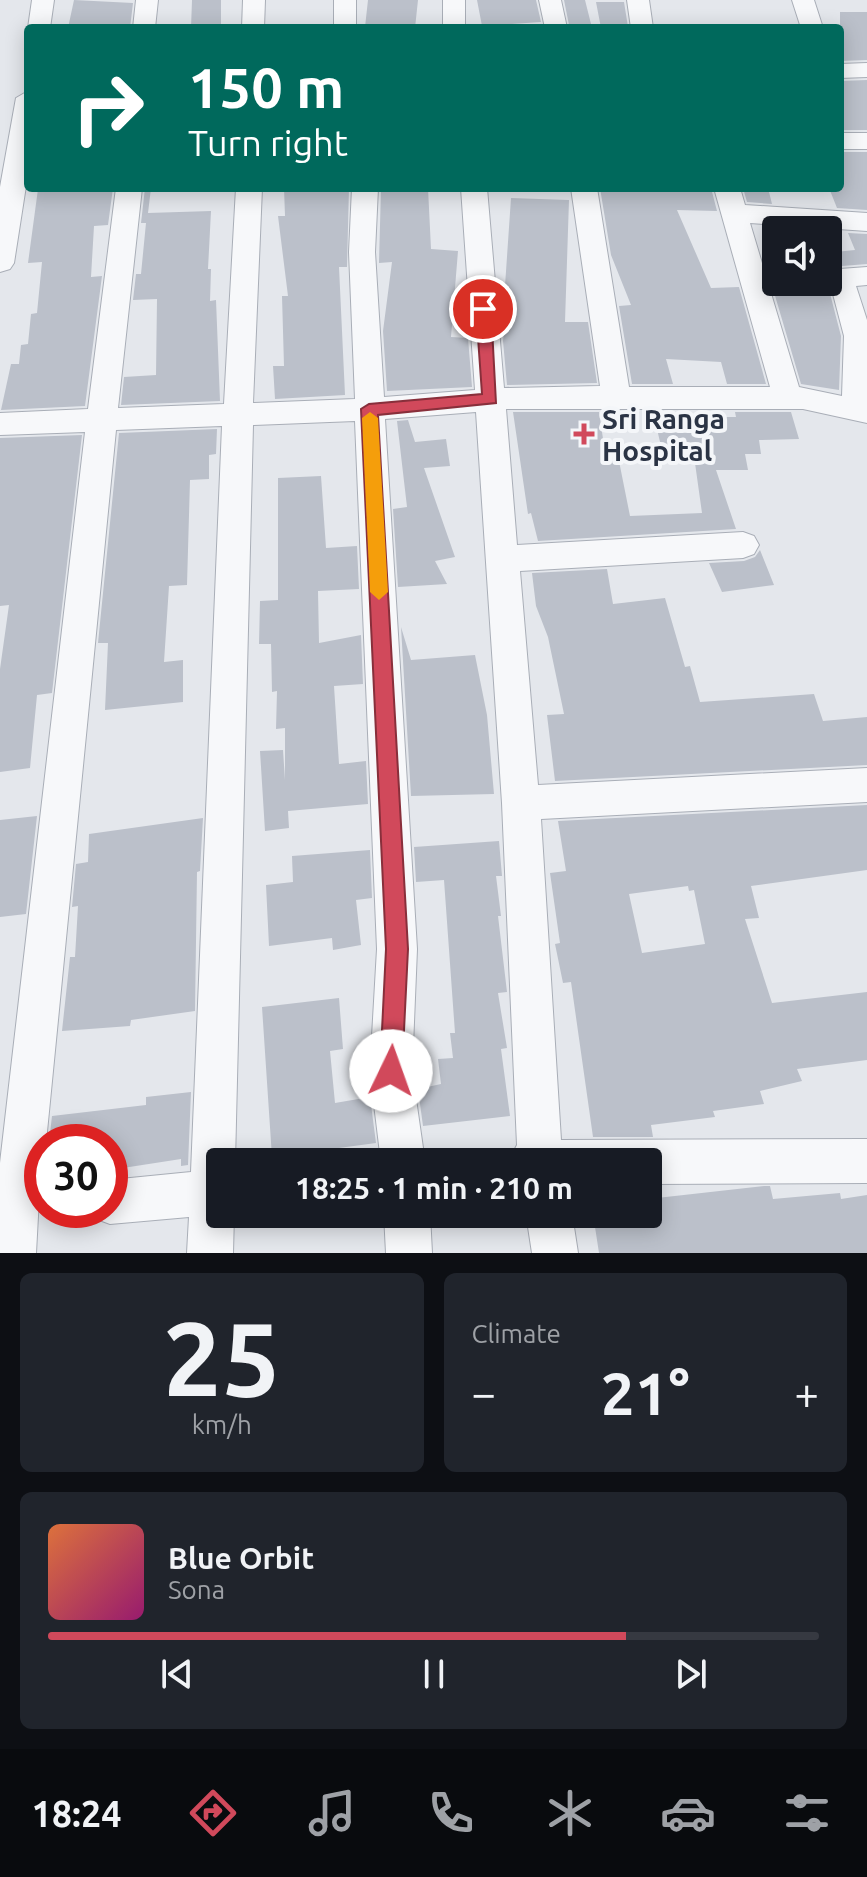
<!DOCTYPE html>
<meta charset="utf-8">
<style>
body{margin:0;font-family:Ubuntu,sans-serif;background:#20242c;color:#f1f3f6;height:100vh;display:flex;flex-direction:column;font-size:30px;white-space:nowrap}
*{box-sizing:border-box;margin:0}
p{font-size:26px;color:#9ea1a6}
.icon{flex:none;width:44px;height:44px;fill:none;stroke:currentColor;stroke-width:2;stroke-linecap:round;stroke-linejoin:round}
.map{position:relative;height:1253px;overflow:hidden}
.details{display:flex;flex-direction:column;gap:20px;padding:20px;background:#0d0f14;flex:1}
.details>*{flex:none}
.guide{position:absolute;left:24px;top:24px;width:820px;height:168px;border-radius:8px;box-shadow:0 4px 20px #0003;background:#00695c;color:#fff;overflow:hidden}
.controls{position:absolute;left:762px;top:216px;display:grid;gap:16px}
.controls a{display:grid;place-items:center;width:80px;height:80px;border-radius:8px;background:#171b24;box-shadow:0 4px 20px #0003;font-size:40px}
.speed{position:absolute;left:24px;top:1124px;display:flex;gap:16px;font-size:40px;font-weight:700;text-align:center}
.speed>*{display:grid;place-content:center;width:104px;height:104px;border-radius:50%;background:#171b24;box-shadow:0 4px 20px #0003;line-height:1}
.speed .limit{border:12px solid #d22;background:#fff;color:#111}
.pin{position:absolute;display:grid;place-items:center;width:68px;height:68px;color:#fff;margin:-34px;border:4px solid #fff;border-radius:50%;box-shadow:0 2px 8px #0007}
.me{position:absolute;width:88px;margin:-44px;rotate:3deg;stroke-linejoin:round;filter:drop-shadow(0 0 6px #0008)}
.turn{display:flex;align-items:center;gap:28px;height:168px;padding:0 32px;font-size:36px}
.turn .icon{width:104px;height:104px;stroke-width:2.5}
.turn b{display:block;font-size:56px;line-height:68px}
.big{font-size:60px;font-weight:700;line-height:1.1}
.details .widget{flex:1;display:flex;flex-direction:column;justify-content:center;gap:12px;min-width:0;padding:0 28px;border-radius:12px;background:#20242c}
.details .dial{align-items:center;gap:0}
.dial b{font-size:104px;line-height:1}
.song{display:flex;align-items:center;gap:24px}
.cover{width:96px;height:96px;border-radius:12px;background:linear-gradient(135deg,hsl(20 70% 55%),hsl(320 70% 35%))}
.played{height:8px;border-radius:4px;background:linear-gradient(90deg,#d1495b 75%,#363941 75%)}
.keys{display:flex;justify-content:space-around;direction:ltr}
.heat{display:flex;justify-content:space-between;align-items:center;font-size:44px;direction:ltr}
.details .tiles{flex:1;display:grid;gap:20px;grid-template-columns:1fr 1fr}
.widget:last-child{grid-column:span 2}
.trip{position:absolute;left:206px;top:1148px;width:456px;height:80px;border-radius:8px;background:#171b24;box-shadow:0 4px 20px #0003;font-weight:700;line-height:80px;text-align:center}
.dock{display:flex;height:128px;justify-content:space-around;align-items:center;background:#090b0e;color:#9ea1a6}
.dock .icon{width:56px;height:56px}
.dock .selected{color:#d1495b}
.dock b{font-size:36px;color:#f1f3f6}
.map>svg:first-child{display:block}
.building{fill:#bbc0ca;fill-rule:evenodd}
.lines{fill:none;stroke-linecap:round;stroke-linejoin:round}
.street-casing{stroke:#a9aeb7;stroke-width:2}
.street{fill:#f7f8fa;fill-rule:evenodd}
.route{fill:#d1495b;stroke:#882f3b;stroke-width:2}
.slow{fill:#f59e0b}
.poi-dot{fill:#d1495b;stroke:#f4f6f9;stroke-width:3}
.labels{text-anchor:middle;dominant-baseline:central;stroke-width:8;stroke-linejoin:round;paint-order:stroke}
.poi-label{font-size:28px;font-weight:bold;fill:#2b3445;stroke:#f4f6f9;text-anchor:start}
</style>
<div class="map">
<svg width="867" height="1253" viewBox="0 0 867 1253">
<rect width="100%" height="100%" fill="#e4e7ec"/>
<!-- building -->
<path class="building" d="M74,0L133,3L130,28H68Z
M192,0H221V27L191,28Z
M368,0H418L415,28L365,27Z
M477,0H536L541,22L482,26Z
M564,0H585L591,24L569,25Z
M596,2H624L628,27L601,28Z
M840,12H867V60L840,61Z
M867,80V130H840V81Z
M840,152H867V210L837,208L829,188H840Z
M48,188H113L108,225L94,226L91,277L102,276L85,406L1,410L11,364H19L21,345L28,344L31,314L37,313L42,262L28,263L38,189Z
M145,188H151L148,213L211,211L208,269H211L210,301L216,300L220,401L121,405L124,377L156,375L157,299L133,300L136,274H141L146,223H141Z
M284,188H349L347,267H339L345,395L275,399L273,366H284L282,296H288L278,216H285Z
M381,188H428L431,249L458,251L451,337L468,338L472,387L387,391L383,331L392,262L379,263Z
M600,188H711L717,211L677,210L711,288L739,287L766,384H727L721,362L666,359L673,384H632L619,306L631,305L611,255Z
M743,188H768L772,204L747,202Z
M511,198L569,200L565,322H588L597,383L507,385L503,341L509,286H505Z
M848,233L867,234V264L842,266L835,252L855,250Z
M771,282H827L841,336L839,390L801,384Z
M513,412H599L605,452L617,451L630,516L702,513L694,456L664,459L653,412H680L681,417H736L735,412H791L799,439L759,440L761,454H745L748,470H716L736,529L538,541L531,513L528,514Z
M408,420L415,442L446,439L450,466L424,468L455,557L435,561L447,584L398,587L393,509L407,507L397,421Z
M217,429L216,454L209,455V479L190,480L187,585L169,586L164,662L183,660V702L105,710L108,643H98L119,433Z
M82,435L52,693L37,695L30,768L0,772V669L9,605L0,606V438Z
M321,476L326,548L357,546L359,589L318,591L319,643L361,635L363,684L334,686L339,764L366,761L368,804L288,811L289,828L265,831L260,751L283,750L285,780V728L276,729L277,691L272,692L271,644H259L260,601L278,600V478Z
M760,550L774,585L722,592L709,563L744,561L755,557Z
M607,569L613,604L665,598L685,667L690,666L700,702L814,694L823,721L867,717V765L555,781L547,715L564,714L548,637L536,606L532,573Z
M401,627L411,660L475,655L487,715L494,794L411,796Z
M867,805V870L751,886L759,918L745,919L772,1003L867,992V1060L797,1069L802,1081L760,1091L764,1104L713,1111L715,1117L651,1125L653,1137H593L571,982L563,983L555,944L560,943L550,873L566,871L558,821ZM688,886L689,891L694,890L705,944L642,953L629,894Z
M37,816L26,914L0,917V820Z
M203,818L200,871L197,872L195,1011L131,1020L130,1026L62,1031L70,957H75L78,906L72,907L76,864L88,862L89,834Z
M499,841L502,876H496L501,916H498L507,992L498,993L507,1048L501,1049L510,1116L423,1126L418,1089L441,1084L438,1059L453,1058L450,1033H455L444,880L416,882L414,847Z
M370,850L372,898L356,900L361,945L333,950L332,938L269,946L266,885L293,882L292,856Z
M339,998L343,1049L330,1051L335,1103L370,1097L376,1143L272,1157L262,1007Z
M191,1092L188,1165L181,1166V1159L110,1170V1142H49L52,1116L146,1105V1097Z
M764,1186H770L773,1199L840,1193L841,1199L867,1195V1253H599L593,1214H648V1199Z"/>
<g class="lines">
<!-- street casing -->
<g class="street-casing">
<path id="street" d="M32,0H54L50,28H28Z
M136,0H158L155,28H133Z
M243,0H265L264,28H242Z
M334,0H356V28H334Z
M443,0H465V28H443Z
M539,0H561L567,28H545Z
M627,0H649L653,28H631Z
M792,0H814L823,28H801Z
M867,63V77L840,78V64Z
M28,91V173L14,263L10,269L0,272V187L16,98Z
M840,133H867V149H840Z
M116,188H142L118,408L224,404L236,188H262L253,403L355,399L349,252L352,188H378L375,252L384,397L475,390L461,188H487L504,388L600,386L571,188H597L629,387H770L714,188H740L745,205L867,213V231L750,223L799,387L842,396L844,336L828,275L840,269L867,267V285L856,286L867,320V423L803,409H506L517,545L743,532L754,536L759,545L754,554L743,558L520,571L538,785L867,768V802L541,819L561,1140L867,1139V1183L648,1184V1162H508L517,1145L502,803L476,412L385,419L417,949L412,1071L425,1162H381L370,1071L377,949L355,421L253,425L235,1162H220V1214H234L233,1253H187L189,1217L110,1224L94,1218L91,1210H110V1180L191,1172L222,426L116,430L46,1142H42L36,1253H0V1163L85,432L0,435V413L88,409Z
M384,1214H430L432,1253H386Z
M526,1214H572L578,1253H532Z"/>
</g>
<!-- street -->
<use href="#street" class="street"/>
</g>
<!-- route -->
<path class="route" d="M483,303L491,309L496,403L378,415L408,949L402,1071L399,1079L391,1082L383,1079L380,1071L386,949L361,409L369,404L482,394L476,309Z"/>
<!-- slow -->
<path class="slow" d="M370,412L378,418L388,592L379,600L370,592L362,418Z"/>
<!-- markers -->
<path class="poi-dot" d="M580 422h8v8h8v8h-8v8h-8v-8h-8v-8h8z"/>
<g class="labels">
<!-- poi labels -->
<g class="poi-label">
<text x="602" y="418">Sri Ranga<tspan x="602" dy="32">Hospital</tspan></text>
</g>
</g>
</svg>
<div class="controls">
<a><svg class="icon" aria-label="sound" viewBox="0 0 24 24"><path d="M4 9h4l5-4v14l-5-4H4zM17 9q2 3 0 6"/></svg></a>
</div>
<div class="speed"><div class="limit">30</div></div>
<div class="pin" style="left:483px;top:309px;background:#d93025"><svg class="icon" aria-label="arrive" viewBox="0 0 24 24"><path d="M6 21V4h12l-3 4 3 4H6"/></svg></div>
<svg class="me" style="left:391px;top:1071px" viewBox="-20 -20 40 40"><circle r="19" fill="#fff"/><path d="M0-13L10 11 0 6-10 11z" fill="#d1495b"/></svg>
<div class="trip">18:25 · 1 min · 210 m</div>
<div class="guide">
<div class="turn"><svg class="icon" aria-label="right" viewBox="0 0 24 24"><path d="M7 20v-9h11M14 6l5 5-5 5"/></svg><div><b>150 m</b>Turn right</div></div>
</div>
</div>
<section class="details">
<div class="tiles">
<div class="widget dial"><b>25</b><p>km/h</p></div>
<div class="widget"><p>Climate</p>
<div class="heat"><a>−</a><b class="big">21°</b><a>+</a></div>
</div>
<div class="widget">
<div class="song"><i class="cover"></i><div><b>Blue Orbit</b><p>Sona</p></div></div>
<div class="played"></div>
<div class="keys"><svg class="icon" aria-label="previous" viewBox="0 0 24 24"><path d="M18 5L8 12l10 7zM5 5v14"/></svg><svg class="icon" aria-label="pause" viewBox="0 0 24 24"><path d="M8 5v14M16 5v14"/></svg><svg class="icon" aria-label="next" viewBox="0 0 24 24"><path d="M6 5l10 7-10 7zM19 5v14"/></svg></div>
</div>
</div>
</section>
<nav class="dock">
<b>18:24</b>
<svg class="icon selected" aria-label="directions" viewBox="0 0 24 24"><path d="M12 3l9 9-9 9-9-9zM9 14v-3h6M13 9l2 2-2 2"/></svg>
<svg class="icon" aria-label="music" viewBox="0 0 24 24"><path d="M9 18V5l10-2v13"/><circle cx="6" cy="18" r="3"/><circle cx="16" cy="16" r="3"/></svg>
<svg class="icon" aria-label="phone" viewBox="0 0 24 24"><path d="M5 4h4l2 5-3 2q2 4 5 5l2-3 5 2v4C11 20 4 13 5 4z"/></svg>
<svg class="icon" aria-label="climate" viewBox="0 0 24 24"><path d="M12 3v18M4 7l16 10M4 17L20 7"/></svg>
<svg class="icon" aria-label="car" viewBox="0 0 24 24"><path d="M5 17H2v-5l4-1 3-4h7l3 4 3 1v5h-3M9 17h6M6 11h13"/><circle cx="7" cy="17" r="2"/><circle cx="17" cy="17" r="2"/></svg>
<svg class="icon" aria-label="filters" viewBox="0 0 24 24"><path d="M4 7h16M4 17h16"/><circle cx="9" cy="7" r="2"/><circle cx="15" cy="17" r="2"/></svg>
</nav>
